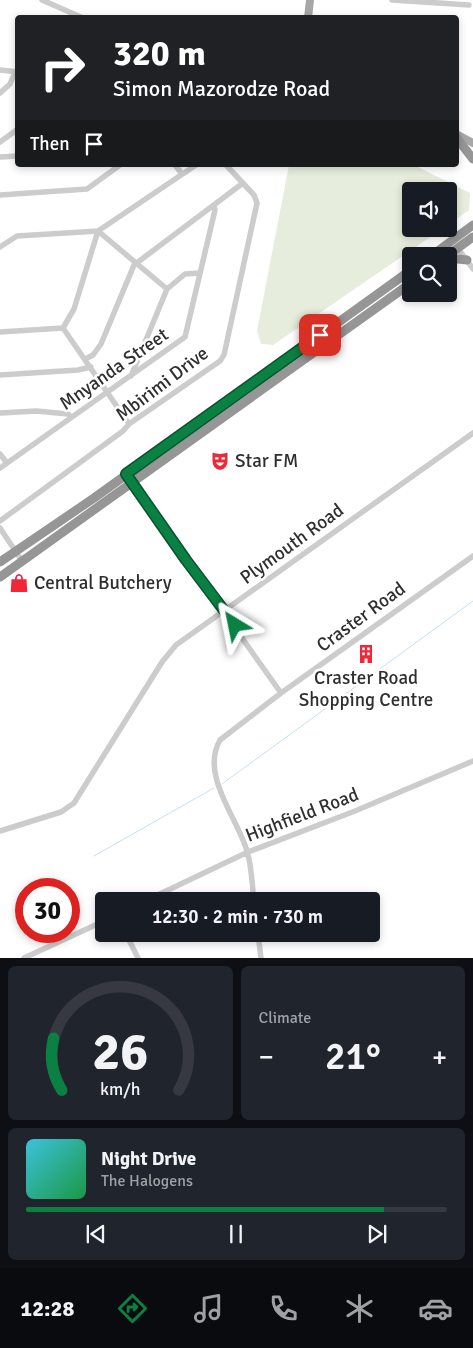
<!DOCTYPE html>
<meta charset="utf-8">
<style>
body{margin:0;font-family:Signika,sans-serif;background:#20242c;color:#f1f3f6;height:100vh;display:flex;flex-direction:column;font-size:19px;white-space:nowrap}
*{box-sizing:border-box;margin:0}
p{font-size:16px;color:#9ea1a6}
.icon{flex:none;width:28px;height:28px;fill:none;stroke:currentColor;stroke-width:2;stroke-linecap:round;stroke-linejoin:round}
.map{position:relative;height:958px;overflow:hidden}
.panel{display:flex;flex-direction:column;gap:8px;padding:8px;background:#0d0f14;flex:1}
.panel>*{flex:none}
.guide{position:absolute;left:15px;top:15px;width:444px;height:152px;border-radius:5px;box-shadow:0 2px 8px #0003;background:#202124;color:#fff;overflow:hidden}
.controls{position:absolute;left:402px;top:182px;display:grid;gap:10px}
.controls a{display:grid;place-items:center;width:55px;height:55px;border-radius:5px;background:#171b24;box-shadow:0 2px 8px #0003;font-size:25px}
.speed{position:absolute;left:15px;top:878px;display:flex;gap:10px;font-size:25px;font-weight:700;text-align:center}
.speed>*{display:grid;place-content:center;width:65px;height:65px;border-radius:50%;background:#171b24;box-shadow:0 2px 8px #0003;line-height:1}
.speed .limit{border:8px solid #d22;background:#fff;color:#111}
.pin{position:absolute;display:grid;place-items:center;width:42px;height:42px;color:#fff;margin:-21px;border-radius:10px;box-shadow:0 2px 8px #0006}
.me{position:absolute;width:55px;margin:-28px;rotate:325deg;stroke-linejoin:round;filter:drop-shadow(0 0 4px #0008)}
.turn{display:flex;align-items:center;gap:18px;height:105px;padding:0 15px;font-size:22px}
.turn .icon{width:65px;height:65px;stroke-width:2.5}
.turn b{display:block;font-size:35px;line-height:42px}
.then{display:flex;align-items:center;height:48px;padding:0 15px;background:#0003;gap:10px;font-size:19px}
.big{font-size:38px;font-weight:600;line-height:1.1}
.panel .card{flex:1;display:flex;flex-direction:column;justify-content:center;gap:8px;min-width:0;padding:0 18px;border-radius:8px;background:#20242c}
.panel .dial{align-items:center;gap:0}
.dial svg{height:130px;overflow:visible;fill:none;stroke:#363941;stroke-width:7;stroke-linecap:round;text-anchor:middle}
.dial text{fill:#f1f3f6;stroke:none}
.song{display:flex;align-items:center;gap:15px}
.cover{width:60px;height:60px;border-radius:8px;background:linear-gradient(135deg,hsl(190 70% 55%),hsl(140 70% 35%))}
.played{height:5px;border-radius:2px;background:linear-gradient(90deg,#0b8043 85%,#363941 85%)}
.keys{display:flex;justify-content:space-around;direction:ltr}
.heat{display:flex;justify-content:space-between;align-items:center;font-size:28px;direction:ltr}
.panel .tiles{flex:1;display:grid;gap:8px;grid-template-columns:1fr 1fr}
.card:last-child{grid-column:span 2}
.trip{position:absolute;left:95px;top:892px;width:285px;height:50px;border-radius:5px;background:#171b24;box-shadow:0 2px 8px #0003;font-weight:600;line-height:50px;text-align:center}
.menu{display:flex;height:80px;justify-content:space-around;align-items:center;background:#090b0e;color:#9ea1a6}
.menu .icon{width:35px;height:35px}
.menu .on{color:#0b8043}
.menu b{font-size:22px;color:#f1f3f6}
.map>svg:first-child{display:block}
.green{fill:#e6eddc}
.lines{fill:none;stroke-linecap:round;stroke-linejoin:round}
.stream{stroke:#c7e0ee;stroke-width:1}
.minor{stroke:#ccc;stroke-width:5.5}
.major{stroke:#a7a7a7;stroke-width:8}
.highway{stroke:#969696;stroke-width:9}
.route-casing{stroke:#07532c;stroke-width:12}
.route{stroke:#0b8043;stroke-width:9}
.labels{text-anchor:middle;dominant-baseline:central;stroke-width:5;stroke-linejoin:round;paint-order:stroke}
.street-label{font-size:19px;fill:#2f2f2f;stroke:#fff}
.poi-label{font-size:19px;fill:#2f2f2f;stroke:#fff;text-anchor:start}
</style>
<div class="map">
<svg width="473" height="958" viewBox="0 0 473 958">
<rect width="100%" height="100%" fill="#fff"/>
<!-- green -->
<path class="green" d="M289,165H414L470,193L469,210L449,224V191H411V229H442L273,345L261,344L257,331Z"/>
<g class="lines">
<!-- stream -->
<path class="stream" d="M222,784L473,601
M94,856L214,788"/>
<!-- minor -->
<path class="minor" d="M42,0L83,18
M392,0L469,5
M0,70L18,72
M0,93L10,84L15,72
M0,142L18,129
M0,157L18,156
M175,165L182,174
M0,195L87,189L120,165
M0,247L17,236L98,231L74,309L63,328L0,332
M457,247L473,269
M167,289L98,231L196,165
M63,328L129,424
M85,359L93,355L101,344L134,265L243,183
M0,375L78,370L91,367
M131,376L167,289L185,274L200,273
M0,413L36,411L68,414L71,417
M0,454L7,463
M0,468L185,337L215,210L214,206
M130,480L281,693
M0,521L123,431L129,424L220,361L224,355L257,203L254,195L226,165
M0,528L22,561
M0,831L61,812L74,803L162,662L176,645L473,433
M145,901L248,852L355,811L473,761
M254,901C252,885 252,867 247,851C237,817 200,775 220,740L281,693L473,556
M126,934L138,958
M258,934L261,958
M24,958L104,921"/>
<!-- major -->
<path class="major" d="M308,18L310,0
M456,134L473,143"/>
<!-- highway -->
<path class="highway" d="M456,137L473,159
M431,256L473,225
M447,256L473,237
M449,258L467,260
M0,562L94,498L411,270
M0,577L411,283"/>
</g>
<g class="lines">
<!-- route casing -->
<g class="route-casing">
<path id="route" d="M235,625L186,560L126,474L320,335"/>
</g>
<!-- route -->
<use href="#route" class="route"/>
</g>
<!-- icons -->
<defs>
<g id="theatre-bare" transform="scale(1.5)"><path d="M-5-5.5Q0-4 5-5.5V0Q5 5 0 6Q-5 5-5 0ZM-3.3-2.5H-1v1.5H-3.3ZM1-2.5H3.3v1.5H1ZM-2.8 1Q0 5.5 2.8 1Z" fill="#f12738" stroke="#fff" stroke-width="2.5" paint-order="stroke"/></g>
<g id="shop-bare" transform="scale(1.5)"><path d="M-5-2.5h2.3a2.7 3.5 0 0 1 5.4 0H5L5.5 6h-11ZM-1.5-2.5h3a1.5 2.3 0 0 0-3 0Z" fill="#f12738" stroke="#fff" stroke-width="2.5" paint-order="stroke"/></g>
<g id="building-bare" transform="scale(1.5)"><path d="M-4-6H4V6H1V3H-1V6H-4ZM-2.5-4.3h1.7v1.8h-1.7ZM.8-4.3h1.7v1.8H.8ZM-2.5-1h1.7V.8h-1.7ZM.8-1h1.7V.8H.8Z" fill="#f12738" stroke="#fff" stroke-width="2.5" paint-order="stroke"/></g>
</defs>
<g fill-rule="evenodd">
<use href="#theatre-bare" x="220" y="461"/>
<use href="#shop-bare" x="19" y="583"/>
<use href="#building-bare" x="366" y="654"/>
</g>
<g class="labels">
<!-- street labels -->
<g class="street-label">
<text transform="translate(114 369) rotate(-35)">Mnyanda Street</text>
<text transform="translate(162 384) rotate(-37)">Mbirimi Drive</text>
<text transform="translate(292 544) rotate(-36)">Plymouth Road</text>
<text transform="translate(361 617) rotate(-36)">Craster Road</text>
<text transform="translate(302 815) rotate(-21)">Highfield Road</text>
</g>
<!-- poi labels -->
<g class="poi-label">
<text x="235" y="461">Star FM</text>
<text x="34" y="583">Central Butchery</text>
<text x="366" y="678" text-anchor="middle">Craster Road<tspan x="366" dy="22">Shopping Centre</tspan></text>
</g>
</g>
</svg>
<div class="controls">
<a><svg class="icon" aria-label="sound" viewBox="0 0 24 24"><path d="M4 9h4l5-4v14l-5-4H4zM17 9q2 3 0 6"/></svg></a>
<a><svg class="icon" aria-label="search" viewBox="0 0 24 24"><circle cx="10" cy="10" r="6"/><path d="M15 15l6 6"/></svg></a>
</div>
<div class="speed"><div class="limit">30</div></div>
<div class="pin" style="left:320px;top:335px;background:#d93025"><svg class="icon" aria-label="arrive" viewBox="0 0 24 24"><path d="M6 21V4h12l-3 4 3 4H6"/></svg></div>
<svg class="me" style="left:235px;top:625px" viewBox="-20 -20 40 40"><path d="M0-17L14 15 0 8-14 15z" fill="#0b8043" stroke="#fff" stroke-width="4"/></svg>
<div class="trip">12:30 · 2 min · 730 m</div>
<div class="guide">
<div class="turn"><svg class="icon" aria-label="right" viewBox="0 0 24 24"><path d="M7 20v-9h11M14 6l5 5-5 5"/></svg><div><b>320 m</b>Simon Mazorodze Road</div></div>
<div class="then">Then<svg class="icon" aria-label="arrive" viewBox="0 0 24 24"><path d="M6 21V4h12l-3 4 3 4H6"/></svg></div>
</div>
</div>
<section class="panel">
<div class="tiles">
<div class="card dial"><svg viewBox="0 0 100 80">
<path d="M14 69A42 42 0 1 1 86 69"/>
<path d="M14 69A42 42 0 0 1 9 37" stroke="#0b8043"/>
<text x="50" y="56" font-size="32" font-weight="700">26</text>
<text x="50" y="72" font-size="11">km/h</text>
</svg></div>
<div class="card"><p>Climate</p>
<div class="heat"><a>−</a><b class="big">21°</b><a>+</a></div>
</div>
<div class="card">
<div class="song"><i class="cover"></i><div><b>Night Drive</b><p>The Halogens</p></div></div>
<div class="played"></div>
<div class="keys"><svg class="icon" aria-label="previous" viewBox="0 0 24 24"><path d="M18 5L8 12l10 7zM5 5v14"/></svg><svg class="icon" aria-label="pause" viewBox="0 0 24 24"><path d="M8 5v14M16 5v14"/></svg><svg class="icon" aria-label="next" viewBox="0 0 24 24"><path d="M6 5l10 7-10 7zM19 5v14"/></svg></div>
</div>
</div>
</section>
<nav class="menu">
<b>12:28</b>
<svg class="icon on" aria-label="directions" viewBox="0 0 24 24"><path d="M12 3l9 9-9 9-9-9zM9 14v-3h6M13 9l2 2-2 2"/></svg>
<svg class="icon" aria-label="music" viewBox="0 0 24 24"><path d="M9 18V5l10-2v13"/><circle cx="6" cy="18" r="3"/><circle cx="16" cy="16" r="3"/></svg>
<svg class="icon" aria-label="phone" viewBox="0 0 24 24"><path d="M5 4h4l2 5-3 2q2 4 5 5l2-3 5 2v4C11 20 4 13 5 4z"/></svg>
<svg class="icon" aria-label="climate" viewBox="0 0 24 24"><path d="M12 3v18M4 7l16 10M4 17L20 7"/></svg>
<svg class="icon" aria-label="car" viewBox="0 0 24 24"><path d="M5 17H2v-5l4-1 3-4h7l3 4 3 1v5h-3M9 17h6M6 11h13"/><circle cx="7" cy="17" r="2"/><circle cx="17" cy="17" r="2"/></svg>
</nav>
